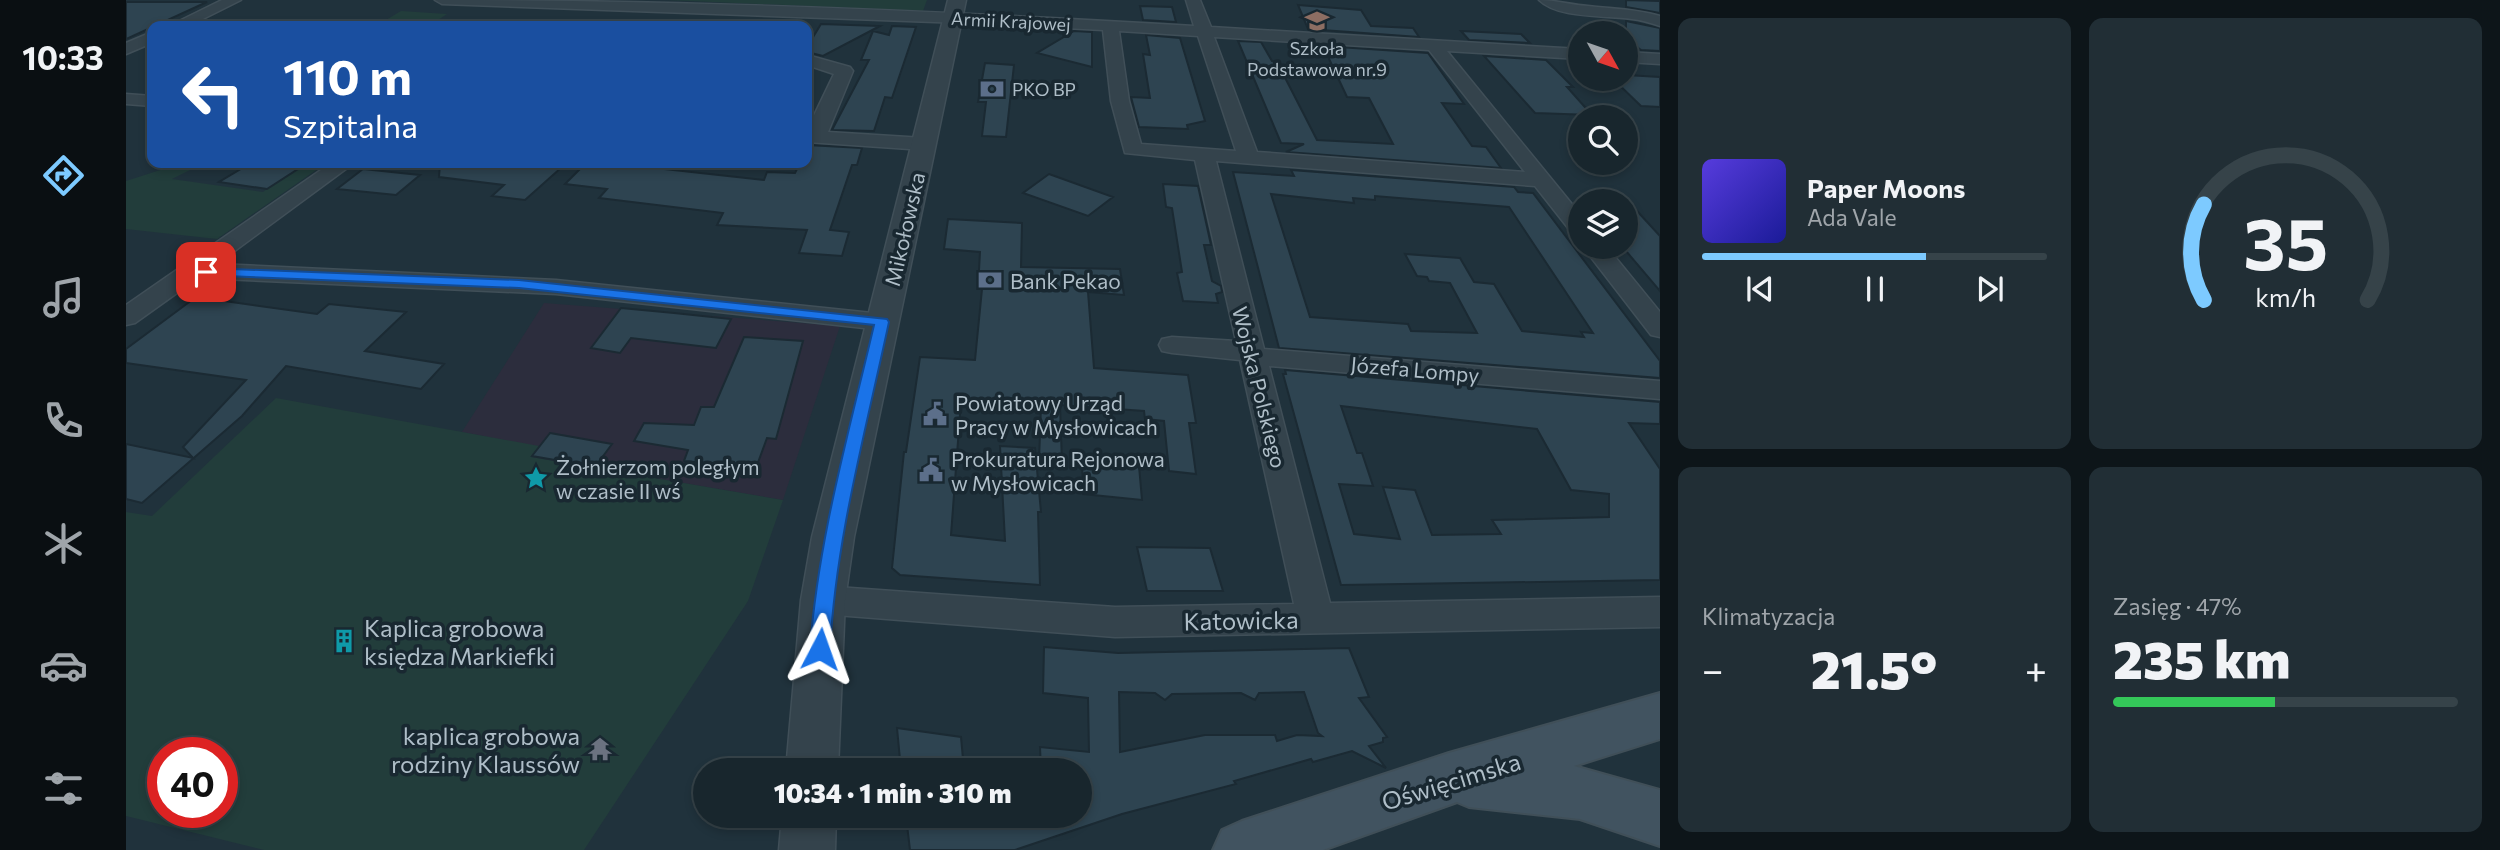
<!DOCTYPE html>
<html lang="pl">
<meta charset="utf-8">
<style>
body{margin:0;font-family:Commissioner,sans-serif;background:#212e35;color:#f1f3f6;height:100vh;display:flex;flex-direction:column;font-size:26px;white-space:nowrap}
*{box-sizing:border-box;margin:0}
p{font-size:23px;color:#9fa5aa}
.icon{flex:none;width:38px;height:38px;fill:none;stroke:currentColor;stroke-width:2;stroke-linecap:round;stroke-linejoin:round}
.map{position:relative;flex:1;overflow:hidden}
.panel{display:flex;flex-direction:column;gap:18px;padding:18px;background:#0d1519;width:840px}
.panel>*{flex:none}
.guide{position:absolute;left:21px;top:21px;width:665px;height:147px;border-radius:14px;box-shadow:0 4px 10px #0003,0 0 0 2px #364349;background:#1a4fa0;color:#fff;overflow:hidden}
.needle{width:46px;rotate:130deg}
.fabs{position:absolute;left:1442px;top:21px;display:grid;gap:14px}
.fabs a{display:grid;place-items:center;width:70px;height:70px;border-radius:50%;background:#18262d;box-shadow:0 4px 10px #0003,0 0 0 2px #364349;font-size:35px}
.speed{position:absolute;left:21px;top:737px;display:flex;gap:14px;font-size:35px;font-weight:700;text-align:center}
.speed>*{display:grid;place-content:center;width:91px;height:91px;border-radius:50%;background:#18262d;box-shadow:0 4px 10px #0003,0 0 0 2px #364349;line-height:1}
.speed .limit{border:10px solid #d22;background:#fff;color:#111}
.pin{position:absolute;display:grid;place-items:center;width:60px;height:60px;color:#fff;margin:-30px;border-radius:14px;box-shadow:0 4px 10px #0006}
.me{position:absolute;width:77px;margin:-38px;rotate:4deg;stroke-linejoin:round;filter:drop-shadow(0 0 5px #0008)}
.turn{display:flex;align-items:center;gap:24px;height:147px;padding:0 21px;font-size:32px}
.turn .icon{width:91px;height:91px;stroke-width:2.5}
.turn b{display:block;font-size:49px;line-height:60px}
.big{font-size:52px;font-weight:800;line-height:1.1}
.panel .tile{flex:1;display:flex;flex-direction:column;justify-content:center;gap:10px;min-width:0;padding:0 24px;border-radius:14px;background:#212e35}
.panel .dial{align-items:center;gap:0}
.dial svg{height:182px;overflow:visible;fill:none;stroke:#364349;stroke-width:7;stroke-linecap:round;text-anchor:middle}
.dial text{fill:#f1f3f6;stroke:none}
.song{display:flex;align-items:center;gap:21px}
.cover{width:84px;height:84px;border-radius:10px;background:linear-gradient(135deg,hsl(250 70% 55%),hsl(240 70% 35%))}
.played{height:7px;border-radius:4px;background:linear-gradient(90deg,#7dcaff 65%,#364349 65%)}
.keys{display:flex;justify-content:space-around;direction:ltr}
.heat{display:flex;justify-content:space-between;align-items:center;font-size:38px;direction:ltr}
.charge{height:10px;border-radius:5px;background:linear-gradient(90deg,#34c759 47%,#364349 0)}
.panel .tiles{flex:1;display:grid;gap:18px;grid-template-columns:repeat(2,1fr)}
.trip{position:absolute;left:567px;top:758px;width:399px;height:70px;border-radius:35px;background:#18262d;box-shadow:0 4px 10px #0003,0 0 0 2px #364349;font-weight:800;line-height:70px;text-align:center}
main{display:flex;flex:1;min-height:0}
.menu{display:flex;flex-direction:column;width:126px;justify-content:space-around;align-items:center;background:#0a0f12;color:#9fa5aa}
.menu .icon{width:49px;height:49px}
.menu .selected{color:#7dcaff}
.menu b{font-size:32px;color:#f1f3f6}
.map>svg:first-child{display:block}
.medical{fill:#2c2d3d}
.green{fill:#223d3b;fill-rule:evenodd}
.building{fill:#2e4451;stroke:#1b2a33;stroke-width:2;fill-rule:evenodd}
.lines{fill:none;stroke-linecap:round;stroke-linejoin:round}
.minor-casing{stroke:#404f58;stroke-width:3}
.tertiary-casing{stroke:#404f58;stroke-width:3}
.secondary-casing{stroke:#404f58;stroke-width:4}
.minor{fill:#34434c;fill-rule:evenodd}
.tertiary{fill:#34434c;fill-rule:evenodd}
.secondary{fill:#415360;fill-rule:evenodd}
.route{fill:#1a73e8;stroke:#114b97;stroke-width:2}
.labels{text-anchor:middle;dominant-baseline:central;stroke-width:7;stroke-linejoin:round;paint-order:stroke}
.far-street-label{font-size:18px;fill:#afbec8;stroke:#192831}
.far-poi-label{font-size:18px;fill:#afbec8;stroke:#192831}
.street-label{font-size:21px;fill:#afbec8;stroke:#192831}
.poi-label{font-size:21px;fill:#afbec8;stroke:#192831;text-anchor:start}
.near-street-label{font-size:24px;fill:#afbec8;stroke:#192831}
.near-poi-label{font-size:24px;fill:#afbec8;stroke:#192831;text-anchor:start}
</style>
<main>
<nav class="menu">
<b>10:33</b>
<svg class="icon selected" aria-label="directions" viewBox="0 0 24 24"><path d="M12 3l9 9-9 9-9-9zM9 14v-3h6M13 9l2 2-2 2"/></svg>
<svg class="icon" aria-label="music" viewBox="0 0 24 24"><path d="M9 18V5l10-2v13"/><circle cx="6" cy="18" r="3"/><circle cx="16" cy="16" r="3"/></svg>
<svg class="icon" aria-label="phone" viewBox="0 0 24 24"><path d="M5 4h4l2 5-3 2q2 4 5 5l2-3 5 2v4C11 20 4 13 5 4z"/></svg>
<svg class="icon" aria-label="climate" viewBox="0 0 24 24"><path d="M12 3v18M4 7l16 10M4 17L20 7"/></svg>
<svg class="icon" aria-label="car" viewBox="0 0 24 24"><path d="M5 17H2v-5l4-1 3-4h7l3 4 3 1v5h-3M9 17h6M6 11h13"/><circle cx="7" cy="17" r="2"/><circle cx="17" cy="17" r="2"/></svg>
<svg class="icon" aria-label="filters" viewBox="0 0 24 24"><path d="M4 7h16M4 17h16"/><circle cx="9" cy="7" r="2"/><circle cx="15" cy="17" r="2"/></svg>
</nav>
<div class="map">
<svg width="1534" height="850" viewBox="0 0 1534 850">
<rect width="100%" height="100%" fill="#20323c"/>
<!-- medical -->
<path class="medical" d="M418,303L714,326L657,500L405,457L413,447L336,432Z"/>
<!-- green -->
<path class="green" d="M540,0H801L797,11Z
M275,11L321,14L303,26H250Z
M56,163H78L46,179L137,192L175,164L193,168L91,239L0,229V181Z
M150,398L413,446L405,457L657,500L622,601L458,850H138L0,816V512L26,516ZM96,752V812H37V752Z"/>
<!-- building -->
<path class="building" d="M1500,0L1534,1V13L1500,7Z
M0,2H81L0,39Z
M1172,5L1235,10L1245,26L1287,28L1293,37L1182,29Z
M1014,6L1046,7L1050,22L1017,20Z
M1500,21L1534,28V51L1515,50L1500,39Z
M695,24L754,26L697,56L681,52V47Z
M766,26L790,27L766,98L759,97L748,131L706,130L743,60H735L747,31L763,35Z
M948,31L966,32V67L911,53Z
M1335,31L1395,34L1404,43L1343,40Z
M1020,35L1054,38L1079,121L1061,125L1062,129L1013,127L1005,97L1024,98L1017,54L1024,55Z
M1112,41L1135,42L1146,61L1151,62L1191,140L1267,144L1243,98L1221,97L1197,46L1302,53L1338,104L1316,103L1346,146L1360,147L1375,168L1160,152L1178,144L1155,143Z
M1358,56L1420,60L1447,87H1441L1466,115L1409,113Z
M859,63L888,65L880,137L856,136L860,102H852Z
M1500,75L1534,77V107L1515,106L1487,79H1500Z
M681,145L736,148L731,165H726L704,230L723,232L716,256L673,253L681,230L591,225L597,213L473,198L481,189L439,184L459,164L498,169L502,165L638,180L641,172L669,173L674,163H681Z
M125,163H146L175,167L141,189L93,182Z
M314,163H406L436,167L399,200L366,196L378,185L313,177Z
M237,169L294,175L270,195L211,189Z
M1165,170L1388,187L1392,192L1407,193L1534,361V378L1153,348L1107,172L1168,176ZM1145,194L1228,203L1227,198L1249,200V196L1383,207L1467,333L1455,332L1458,337L1396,331L1368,284L1348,282L1334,258L1279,254L1291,276L1301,277L1303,281L1324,283L1351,333L1285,331L1282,324L1184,317Z
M923,174L987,197L962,216L897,193Z
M1037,184L1072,186L1085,245H1078L1086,281L1095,286L1096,292L1090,294L1092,303L1057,301L1051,273L1056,272L1046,208L1040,207Z
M1500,199L1534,236V291L1500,251Z
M822,219L896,223L895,267L994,269L998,295L962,292L968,368L1062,375L1070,423H1063L1070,474L1043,471L1038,421L1019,419L1018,411L934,405L936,463L913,461L915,406L835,401L825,535L879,541L874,446L909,448L915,512H912L914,585L774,575L766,568L778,452H780L794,357L849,360L856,289L852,288L854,252L818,249Z
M70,297L191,314L203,304L280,312L239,351L318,364L295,389L160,366L116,416L16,503L0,499V444L67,458L57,447L120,380L0,363V349Z
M495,308L548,313L605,319L590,348L505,338L494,353L465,348Z
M618,337L677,341L650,439L641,438L630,468L558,461L562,450L508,441L518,423L568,425L575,407H588Z
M1159,370L1534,402V424L1503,423L1534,469V580L1215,585L1157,374H1160ZM1215,406L1411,429L1445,490L1483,494V517L1366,520L1375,534L1306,535L1289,490L1257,487L1274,539L1228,534L1213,484L1247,486L1236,453H1231Z
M424,433L486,444L469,467L406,456Z
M956,461L1013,466L1016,500L957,494Z
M1011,547L1084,548L1097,591H1021Z
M918,647L992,653L1223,648L1243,697L1233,698L1261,737L1257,738V742L1243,746L1260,768L1226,751L1187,762L1185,759L1108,781L1110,784L996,814L889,850H784L780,816H954V770H915L914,747L963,752L962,698L917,693ZM993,692L1029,693L1039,700L1046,694L1115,693L1129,700L1133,693L1178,692L1192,733L1196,736L1171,735L1151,741L1149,735H1079L994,752Z
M771,728L835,737L838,770H775Z"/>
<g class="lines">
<!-- minor casing -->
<g class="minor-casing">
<path id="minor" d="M96,0H115L63,26H43Z
M309,0C562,0 816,11 1068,26L1060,0H1074L1085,27L1454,49V59L1321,51L1454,214V235L1446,233L1409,186L1090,161L1138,349L1534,381V399L1143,366L1204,603L1534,597V627L989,637L697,614L684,610L679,600L684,590L697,586L989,607L1168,604L1114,360L1046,353L1036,351L1033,345L1036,339L1046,337L1110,341L1069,160L999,153L985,101L977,30L864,24L316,4ZM993,31L1072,36L1110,151L1015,144L1003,101ZM1088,37L1303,50L1399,172L1131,152Z
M1413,0C1430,0 1445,5 1462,6C1487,9 1510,9 1534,16V26C1525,23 1516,20 1506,19C1480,15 1432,19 1413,0Z
M26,32V43L0,54V43Z
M1500,52L1534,54V64L1500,62Z
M681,55L724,67L727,71L702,132L798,138L805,140L808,144L805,148L798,150L681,142V130L708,74L681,65Z
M0,94L26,96V106L0,104Z
M205,163H228L91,264L430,280L756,314L765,316L769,322L765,328L756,330L430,294L72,278L9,323L0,325V305Z
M1457,247H1481L1534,312V337L1525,335Z"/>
</g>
<!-- tertiary casing -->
<g class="tertiary-casing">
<path id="tertiary" d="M822,0H840L728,537L719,600L712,770H660L675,600L686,537Z
M656,816H710L709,850H653Z"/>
</g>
<!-- secondary casing -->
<g class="secondary-casing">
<path id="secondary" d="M1534,693V739L1448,766L1534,790V846L1454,819L1343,807L1331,802L1197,850H1087L1096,830L1116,821L1323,753Z"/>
</g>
<!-- minor -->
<use href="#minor" class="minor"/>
<!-- tertiary -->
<use href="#tertiary" class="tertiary"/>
<!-- secondary -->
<use href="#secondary" class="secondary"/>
</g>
<!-- route -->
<path class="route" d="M80,268L393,280L761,319L763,322C740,430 710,538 704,649L701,655L694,657L687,655L684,649C692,539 723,432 748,325L393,288L76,275L74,272Z"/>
<!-- icons -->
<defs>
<g id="school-bare" transform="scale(1.89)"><path d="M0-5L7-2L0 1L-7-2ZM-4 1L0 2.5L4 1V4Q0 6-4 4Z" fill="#8d6e63" stroke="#192831" stroke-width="2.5" paint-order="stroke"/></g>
<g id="bank-bare" transform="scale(1.89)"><path d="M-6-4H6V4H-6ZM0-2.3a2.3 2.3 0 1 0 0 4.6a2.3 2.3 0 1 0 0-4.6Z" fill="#5c6f8a" stroke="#192831" stroke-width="2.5" paint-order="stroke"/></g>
<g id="civic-bare" transform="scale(1.89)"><path d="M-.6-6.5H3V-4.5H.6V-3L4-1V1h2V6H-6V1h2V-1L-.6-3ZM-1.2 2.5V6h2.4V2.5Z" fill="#5c6f8a" stroke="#192831" stroke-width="2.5" paint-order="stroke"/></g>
<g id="sight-bare" transform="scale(1.89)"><path d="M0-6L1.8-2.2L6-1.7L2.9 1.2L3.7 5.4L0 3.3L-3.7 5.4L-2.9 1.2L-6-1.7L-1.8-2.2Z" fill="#0f9aa8" stroke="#192831" stroke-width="2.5" paint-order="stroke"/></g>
<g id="building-bare" transform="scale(1.89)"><path d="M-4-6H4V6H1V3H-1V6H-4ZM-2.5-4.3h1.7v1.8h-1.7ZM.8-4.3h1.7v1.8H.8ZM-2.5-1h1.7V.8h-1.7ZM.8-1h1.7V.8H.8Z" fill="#0f9aa8" stroke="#192831" stroke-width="2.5" paint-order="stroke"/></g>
<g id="temple-bare" transform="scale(1.89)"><path d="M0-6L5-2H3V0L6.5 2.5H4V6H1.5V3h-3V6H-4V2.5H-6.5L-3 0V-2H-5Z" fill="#6b7280" stroke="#192831" stroke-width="2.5" paint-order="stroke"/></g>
</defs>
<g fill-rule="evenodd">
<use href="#school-bare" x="1191" y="21"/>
<use href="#bank-bare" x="866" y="89"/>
<use href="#bank-bare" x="864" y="280"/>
<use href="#civic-bare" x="809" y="414"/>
<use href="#civic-bare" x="805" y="470"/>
<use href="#sight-bare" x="410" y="478"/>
<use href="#building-bare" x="218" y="641"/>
<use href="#temple-bare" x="474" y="749"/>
</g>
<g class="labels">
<!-- far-street labels -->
<g class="far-street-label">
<text transform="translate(885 21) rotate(3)">Armii Krajowej</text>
</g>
<!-- far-poi labels -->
<g class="far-poi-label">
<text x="1191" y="48">Szkoła<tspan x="1191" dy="21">Podstawowa nr.9</tspan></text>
<text x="886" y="89" text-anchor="start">PKO BP</text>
</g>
<!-- street labels -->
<g class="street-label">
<text transform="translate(778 229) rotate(-77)">Mikołowska</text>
<text transform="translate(1289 369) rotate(5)">Józefa Lompy</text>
<text transform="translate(1134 387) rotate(76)">Wojska Polskiego</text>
</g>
<!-- poi labels -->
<g class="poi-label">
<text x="884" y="280">Bank Pekao</text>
<text x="829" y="402">Powiatowy Urząd<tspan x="829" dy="24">Pracy w Mysłowicach</tspan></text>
<text x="825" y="458">Prokuratura Rejonowa<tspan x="825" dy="24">w Mysłowicach</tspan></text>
<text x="430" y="466">Żołnierzom poległym<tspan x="430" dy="24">w czasie II wś</tspan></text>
</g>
<!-- near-street labels -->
<g class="near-street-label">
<text transform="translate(1115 620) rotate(-1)">Katowicka</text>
<text transform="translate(1325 781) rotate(-17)">Oświęcimska</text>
</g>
<!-- near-poi labels -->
<g class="near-poi-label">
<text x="238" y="627">Kaplica grobowa<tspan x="238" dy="28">księdza Markiefki</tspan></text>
<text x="454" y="735" text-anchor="end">kaplica grobowa<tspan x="454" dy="28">rodziny Klaussów</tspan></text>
</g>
</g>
</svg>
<div class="fabs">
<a><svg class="needle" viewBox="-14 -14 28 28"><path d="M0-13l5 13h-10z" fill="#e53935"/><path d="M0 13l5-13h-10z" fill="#9fa5aa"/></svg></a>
<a><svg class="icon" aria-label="search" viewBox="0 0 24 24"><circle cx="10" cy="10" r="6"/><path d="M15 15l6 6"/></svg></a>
<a><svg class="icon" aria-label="layers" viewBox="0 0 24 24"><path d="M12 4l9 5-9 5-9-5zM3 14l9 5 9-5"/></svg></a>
</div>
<div class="speed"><div class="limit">40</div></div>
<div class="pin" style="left:80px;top:272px;background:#d93025"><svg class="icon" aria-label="arrive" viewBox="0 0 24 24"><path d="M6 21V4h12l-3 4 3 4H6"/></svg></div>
<svg class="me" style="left:694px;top:649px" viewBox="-20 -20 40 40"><path d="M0-17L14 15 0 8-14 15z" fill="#1a73e8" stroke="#fff" stroke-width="4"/></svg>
<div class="trip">10:34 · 1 min · 310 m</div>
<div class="guide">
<div class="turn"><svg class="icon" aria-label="left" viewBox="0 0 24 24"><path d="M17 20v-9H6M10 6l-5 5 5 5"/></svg><div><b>110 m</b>Szpitalna</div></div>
</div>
</div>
<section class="panel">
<div class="tiles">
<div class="tile">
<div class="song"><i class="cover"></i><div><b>Paper Moons</b><p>Ada Vale</p></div></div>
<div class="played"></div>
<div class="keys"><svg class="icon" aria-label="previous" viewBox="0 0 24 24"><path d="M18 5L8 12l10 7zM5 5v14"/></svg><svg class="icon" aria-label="pause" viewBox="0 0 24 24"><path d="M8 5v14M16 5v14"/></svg><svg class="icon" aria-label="next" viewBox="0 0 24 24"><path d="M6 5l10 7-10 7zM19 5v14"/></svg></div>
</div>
<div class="tile dial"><svg viewBox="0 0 100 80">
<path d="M14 69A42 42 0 1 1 86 69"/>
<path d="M14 69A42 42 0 0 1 14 27" stroke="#7dcaff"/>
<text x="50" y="56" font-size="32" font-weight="700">35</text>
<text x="50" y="72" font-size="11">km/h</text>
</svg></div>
<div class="tile"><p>Klimatyzacja</p>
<div class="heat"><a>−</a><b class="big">21.5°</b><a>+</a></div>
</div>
<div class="tile"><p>Zasięg · 47%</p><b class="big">235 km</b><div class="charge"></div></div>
</div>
</section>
</main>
